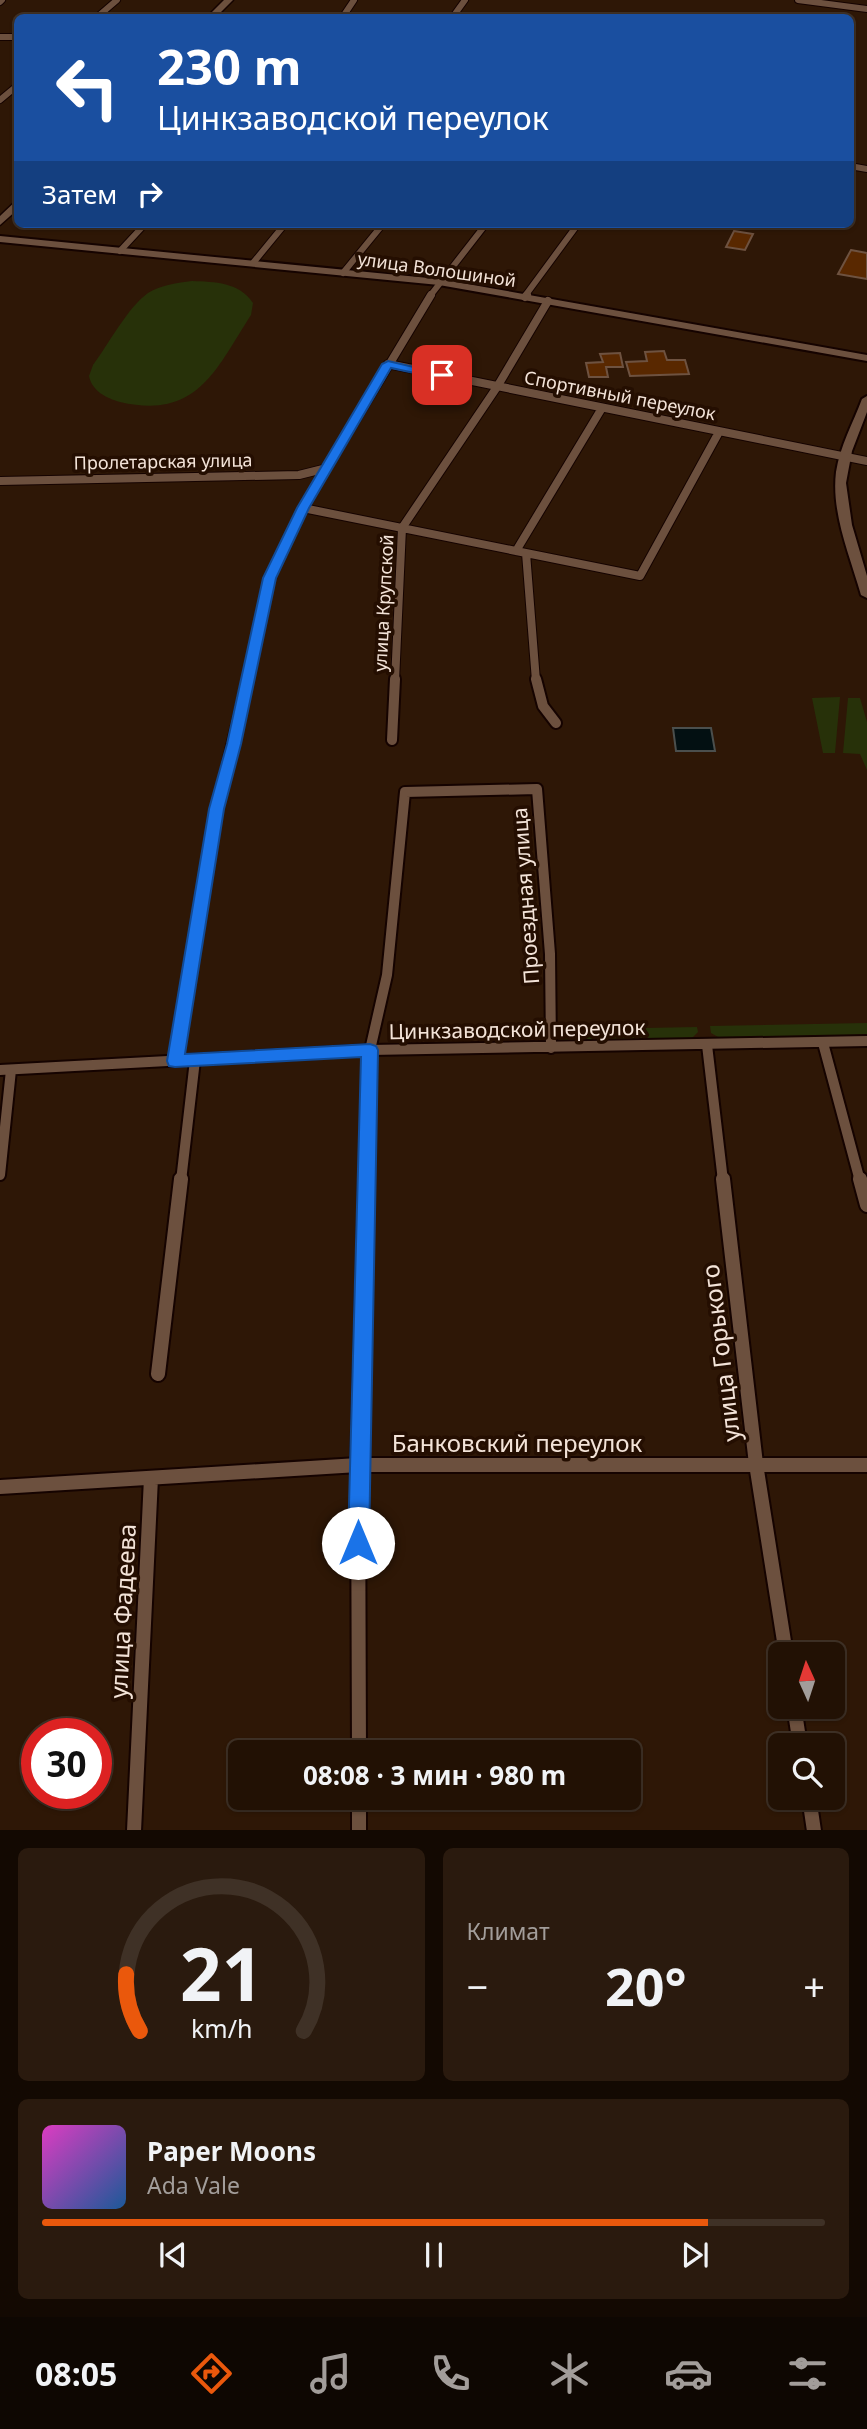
<!DOCTYPE html>
<html lang="ru">
<meta charset="utf-8">
<style>
body{margin:0;font-family:"Noto Sans",sans-serif;background:#2a1a0e;color:#f1f3f6;height:100vh;display:flex;flex-direction:column;font-size:26px;white-space:nowrap}
*{box-sizing:border-box;margin:0}
p{font-size:23px;color:#a29d9a}
.icon{flex:none;width:38px;height:38px;fill:none;stroke:currentColor;stroke-width:2;stroke-linecap:round;stroke-linejoin:round}
.map{position:relative;height:1830px;overflow:hidden}
.sheet{display:flex;flex-direction:column;gap:18px;padding:18px;background:#130902;flex:1}
.sheet>*{flex:none}
.hud{position:absolute;left:14px;top:14px;width:840px;height:214px;border-radius:10px;box-shadow:0 2px 5px #0004,0 0 0 2px #3f3126;background:#1a4fa0;color:#fff;overflow:hidden}
.needle{width:46px;rotate:357deg}
.buttons{position:absolute;left:768px;top:1642px;display:grid;gap:14px}
.buttons a{display:grid;place-items:center;width:77px;height:77px;border-radius:10px;background:#221104;box-shadow:0 2px 5px #0004,0 0 0 2px #3f3126;font-size:35px}
.speed{position:absolute;left:21px;top:1718px;display:flex;gap:14px;font-size:35px;font-weight:700;text-align:center}
.speed>*{display:grid;place-content:center;width:91px;height:91px;border-radius:50%;background:#221104;box-shadow:0 2px 5px #0004,0 0 0 2px #3f3126;line-height:1}
.speed .limit{border:10px solid #d22;background:#fff;color:#111}
.pin{position:absolute;display:grid;place-items:center;width:60px;height:60px;color:#fff;margin:-30px;border-radius:14px;box-shadow:0 4px 10px #0006}
.me{position:absolute;width:77px;margin:-38px;rotate:0deg;stroke-linejoin:round;filter:drop-shadow(0 0 5px #0008)}
.turn{display:flex;align-items:center;gap:24px;height:147px;padding:0 28px;font-size:32px}
.turn .icon{width:91px;height:91px;stroke-width:2.5}
.turn b{display:block;font-size:49px;line-height:60px}
.then{display:flex;align-items:center;height:66px;padding:0 28px;background:#0003;gap:14px;font-size:26px}
.big{font-size:52px;font-weight:700;line-height:1.1}
.sheet .card{flex:1;display:flex;flex-direction:column;justify-content:center;gap:10px;min-width:0;padding:0 24px;border-radius:10px;background:#2a1a0e}
.sheet .dial{align-items:center;gap:0}
.dial svg{height:182px;overflow:visible;fill:none;stroke:#3f3126;stroke-width:7;stroke-linecap:round;text-anchor:middle}
.dial text{fill:#f1f3f6;stroke:none}
.song{display:flex;align-items:center;gap:21px}
.cover{width:84px;height:84px;border-radius:10px;background:linear-gradient(135deg,hsl(310 70% 55%),hsl(210 70% 35%))}
.played{height:7px;border-radius:4px;background:linear-gradient(90deg,#ea580c 85%,#3f3126 85%)}
.keys{display:flex;justify-content:space-around;direction:ltr}
.heat{display:flex;justify-content:space-between;align-items:center;font-size:38px;direction:ltr}
.sheet .tiles{flex:1;display:grid;gap:18px;grid-template-columns:1fr 1fr}
.card:last-child{grid-column:span 2}
.trip{position:absolute;left:228px;top:1740px;width:413px;height:70px;border-radius:10px;background:#221104;box-shadow:0 2px 5px #0004,0 0 0 2px #3f3126;font-weight:700;line-height:70px;text-align:center}
.dock{display:flex;height:112px;justify-content:space-around;align-items:center;background:#0e0702;color:#a29d9a}
.dock .icon{width:49px;height:49px}
.dock .selected{color:#ea580c}
.dock b{font-size:32px;color:#f1f3f6}
.map>svg:first-child{display:block}
.green{fill:#273109}
.water{fill:#031012;stroke:#4b4f4d;stroke-width:2}
.building{fill:#592800;stroke:#6e5240;stroke-width:2}
.lines{fill:none;stroke-linecap:round;stroke-linejoin:round}
.minor-far3-casing{stroke:#150300;stroke-width:8}
.minor-far2-casing{stroke:#150300;stroke-width:10}
.minor-far1-casing{stroke:#150300;stroke-width:14}
.minor-casing{stroke:#150300;stroke-width:18}
.tertiary-casing{stroke:#150300;stroke-width:4}
.secondary-casing{stroke:#150300;stroke-width:3}
.minor-far3{stroke:#6c503e;stroke-width:6}
.minor-far2{stroke:#6c503e;stroke-width:8}
.minor-far1{stroke:#6c503e;stroke-width:10}
.minor{stroke:#6c503e;stroke-width:14}
.tertiary{fill:#6c503e;fill-rule:evenodd}
.secondary{fill:#6c503e;fill-rule:evenodd}
.route{fill:#1a73e8;stroke:#114b97;stroke-width:2}
.labels{text-anchor:middle;dominant-baseline:central;stroke-width:7;stroke-linejoin:round;paint-order:stroke}
.far-street-label{font-size:18px;fill:#f3e3d8;stroke:#240e01}
.street-label{font-size:21px;fill:#f3e3d8;stroke:#240e01}
.near-street-label{font-size:24px;fill:#f3e3d8;stroke:#240e01}
</style>
<div class="map">
<svg width="867" height="1831" viewBox="0 0 867 1831">
<rect width="100%" height="100%" fill="#2e1706"/>
<!-- green -->
<path class="green" d="M192,281C215,282 239,282 253,303L251,315C216,369 198,420 120,402C106,398 92,391 89,376L93,365C108,345 128,307 148,293C161,285 177,283 192,281Z
M840,697L835,753H823L812,698Z
M848,698H860L867,722V770L860,754L843,753Z
M867,1023V1035L720,1038L711,1033L710,1026Z
M697,1027L698,1032L692,1038L557,1041L570,1032H590L594,1029Z"/>
<!-- water -->
<path class="water" d="M673,728H711L715,751H676Z"/>
<!-- building -->
<path class="building" d="M734,231L753,234L745,250L726,247Z
M851,250L867,253V279L838,274Z
M664,351L667,360H685L689,374L630,376L626,362L647,361L645,352Z
M620,353L623,367H606L608,377H589L586,363L603,362L600,354Z"/>
<g class="lines">
<!-- minor-far3 casing -->
<g class="minor-far3-casing">
<path id="minor-far3" d="M798,0L867,9
M0,2L2,0
M96,18L117,0
M342,18L354,0
M452,18L465,0
M0,37H18
M0,100L18,85
M850,166L867,169
M120,251L145,224
M253,263L285,224
M343,273L383,224
M430,296L486,224
M525,296L578,224"/>
</g>
<!-- minor-far2 casing -->
<g class="minor-far2-casing">
<path id="minor-far2" d="M525,297L527,295
M388,364L867,461
M0,481L299,475L327,468
M303,508L640,576L719,432
M516,551L602,408
M526,553L536,681
M248,681L270,578L303,508L431,295
M395,681L402,528L497,387L548,301"/>
</g>
<!-- minor-far1 casing -->
<g class="minor-far1-casing">
<path id="minor-far1" d="M536,679L543,706L556,723
M392,740L395,679
M823,1043L860,1181
M707,1045L723,1181
M175,1061L217,809L248,679
M0,1070L370,1050L867,1041
M0,1175L11,1070
M181,1181L195,1060
M366,1181L370,1050L387,975L405,792L537,789L550,954L551,1048"/>
</g>
<!-- minor casing -->
<g class="minor-casing">
<path id="minor" d="M723,1179L756,1464L786,1654
M860,1179L867,1205
M158,1374L181,1179
M0,1487L358,1465H867
M794,1706L800,1745
M359,1752L358,1465L366,1179
M359,1797V1831
M809,1797L814,1831
M134,1831L151,1478"/>
</g>
<!-- tertiary casing -->
<g class="tertiary-casing">
<path id="tertiary" d="M0,236L439,279L867,355V361L439,285L0,242Z
M867,396V412L852,451L846,483L852,525L867,576V598L861,595C850,556 831,513 836,472C840,446 853,423 862,399Z"/>
</g>
<!-- secondary casing -->
<g class="secondary-casing">
<path id="secondary" d="M224,0H233L215,18H206Z
M18,199V209L0,225V216Z"/>
</g>
<!-- minor-far3 -->
<use href="#minor-far3" class="minor-far3"/>
<!-- minor-far2 -->
<use href="#minor-far2" class="minor-far2"/>
<!-- minor-far1 -->
<use href="#minor-far1" class="minor-far1"/>
<!-- minor -->
<use href="#minor" class="minor"/>
<!-- tertiary -->
<use href="#tertiary" class="tertiary"/>
<!-- secondary -->
<use href="#secondary" class="secondary"/>
</g>
<!-- route -->
<path class="route" d="M388,361L448,375L442,379L391,368L309,508L276,578L241,744L224,809L185,1054L370,1044L376,1046L378,1050L369,1543L366,1550L358,1553L351,1550L348,1543L361,1057L175,1067L169,1066L167,1061L209,809L227,744L263,578L297,508L382,364Z"/>
<g class="labels">
<!-- far-street labels -->
<g class="far-street-label">
<text transform="translate(437 269) rotate(8)">улица Волошиной</text>
<text transform="translate(620 395) rotate(11)">Спортивный переулок</text>
<text transform="translate(163 461) rotate(-1)">Пролетарская улица</text>
<text transform="translate(383 603) rotate(-87)">улица Крупской</text>
</g>
<!-- street labels -->
<g class="street-label">
<text transform="translate(525 896) rotate(-94)">Проездная улица</text>
<text transform="translate(517 1029) rotate(-1)">Цинкзаводской переулок</text>
</g>
<!-- near-street labels -->
<g class="near-street-label">
<text transform="translate(720 1353) rotate(-97)">улица Горького</text>
<text x="517" y="1442">Банковский переулок</text>
<text transform="translate(122 1611) rotate(-87)">улица Фадеева</text>
</g>
</g>
</svg>
<div class="buttons">
<a><svg class="needle" viewBox="-14 -14 28 28"><path d="M0-13l5 13h-10z" fill="#e53935"/><path d="M0 13l5-13h-10z" fill="#a29d9a"/></svg></a>
<a><svg class="icon" aria-label="search" viewBox="0 0 24 24"><circle cx="10" cy="10" r="6"/><path d="M15 15l6 6"/></svg></a>
</div>
<div class="speed"><div class="limit">30</div></div>
<div class="pin" style="left:442px;top:375px;background:#d93025"><svg class="icon" aria-label="arrive" viewBox="0 0 24 24"><path d="M6 21V4h12l-3 4 3 4H6"/></svg></div>
<svg class="me" style="left:358px;top:1543px" viewBox="-20 -20 40 40"><circle r="19" fill="#fff"/><path d="M0-13L10 11 0 6-10 11z" fill="#1a73e8"/></svg>
<div class="trip">08:08 · 3 мин · 980 m</div>
<div class="hud">
<div class="turn"><svg class="icon" aria-label="left" viewBox="0 0 24 24"><path d="M17 20v-9H6M10 6l-5 5 5 5"/></svg><div><b>230 m</b>Цинкзаводской переулок</div></div>
<div class="then">Затем<svg class="icon" aria-label="right" viewBox="0 0 24 24"><path d="M7 20v-9h11M14 6l5 5-5 5"/></svg></div>
</div>
</div>
<section class="sheet">
<div class="tiles">
<div class="card dial"><svg viewBox="0 0 100 80">
<path d="M14 69A42 42 0 1 1 86 69"/>
<path d="M14 69A42 42 0 0 1 8 44" stroke="#ea580c"/>
<text x="50" y="56" font-size="32" font-weight="700">21</text>
<text x="50" y="72" font-size="11">km/h</text>
</svg></div>
<div class="card"><p>Климат</p>
<div class="heat"><a>−</a><b class="big">20°</b><a>+</a></div>
</div>
<div class="card">
<div class="song"><i class="cover"></i><div><b>Paper Moons</b><p>Ada Vale</p></div></div>
<div class="played"></div>
<div class="keys"><svg class="icon" aria-label="previous" viewBox="0 0 24 24"><path d="M18 5L8 12l10 7zM5 5v14"/></svg><svg class="icon" aria-label="pause" viewBox="0 0 24 24"><path d="M8 5v14M16 5v14"/></svg><svg class="icon" aria-label="next" viewBox="0 0 24 24"><path d="M6 5l10 7-10 7zM19 5v14"/></svg></div>
</div>
</div>
</section>
<nav class="dock">
<b>08:05</b>
<svg class="icon selected" aria-label="directions" viewBox="0 0 24 24"><path d="M12 3l9 9-9 9-9-9zM9 14v-3h6M13 9l2 2-2 2"/></svg>
<svg class="icon" aria-label="music" viewBox="0 0 24 24"><path d="M9 18V5l10-2v13"/><circle cx="6" cy="18" r="3"/><circle cx="16" cy="16" r="3"/></svg>
<svg class="icon" aria-label="phone" viewBox="0 0 24 24"><path d="M5 4h4l2 5-3 2q2 4 5 5l2-3 5 2v4C11 20 4 13 5 4z"/></svg>
<svg class="icon" aria-label="climate" viewBox="0 0 24 24"><path d="M12 3v18M4 7l16 10M4 17L20 7"/></svg>
<svg class="icon" aria-label="car" viewBox="0 0 24 24"><path d="M5 17H2v-5l4-1 3-4h7l3 4 3 1v5h-3M9 17h6M6 11h13"/><circle cx="7" cy="17" r="2"/><circle cx="17" cy="17" r="2"/></svg>
<svg class="icon" aria-label="filters" viewBox="0 0 24 24"><path d="M4 7h16M4 17h16"/><circle cx="9" cy="7" r="2"/><circle cx="15" cy="17" r="2"/></svg>
</nav>
